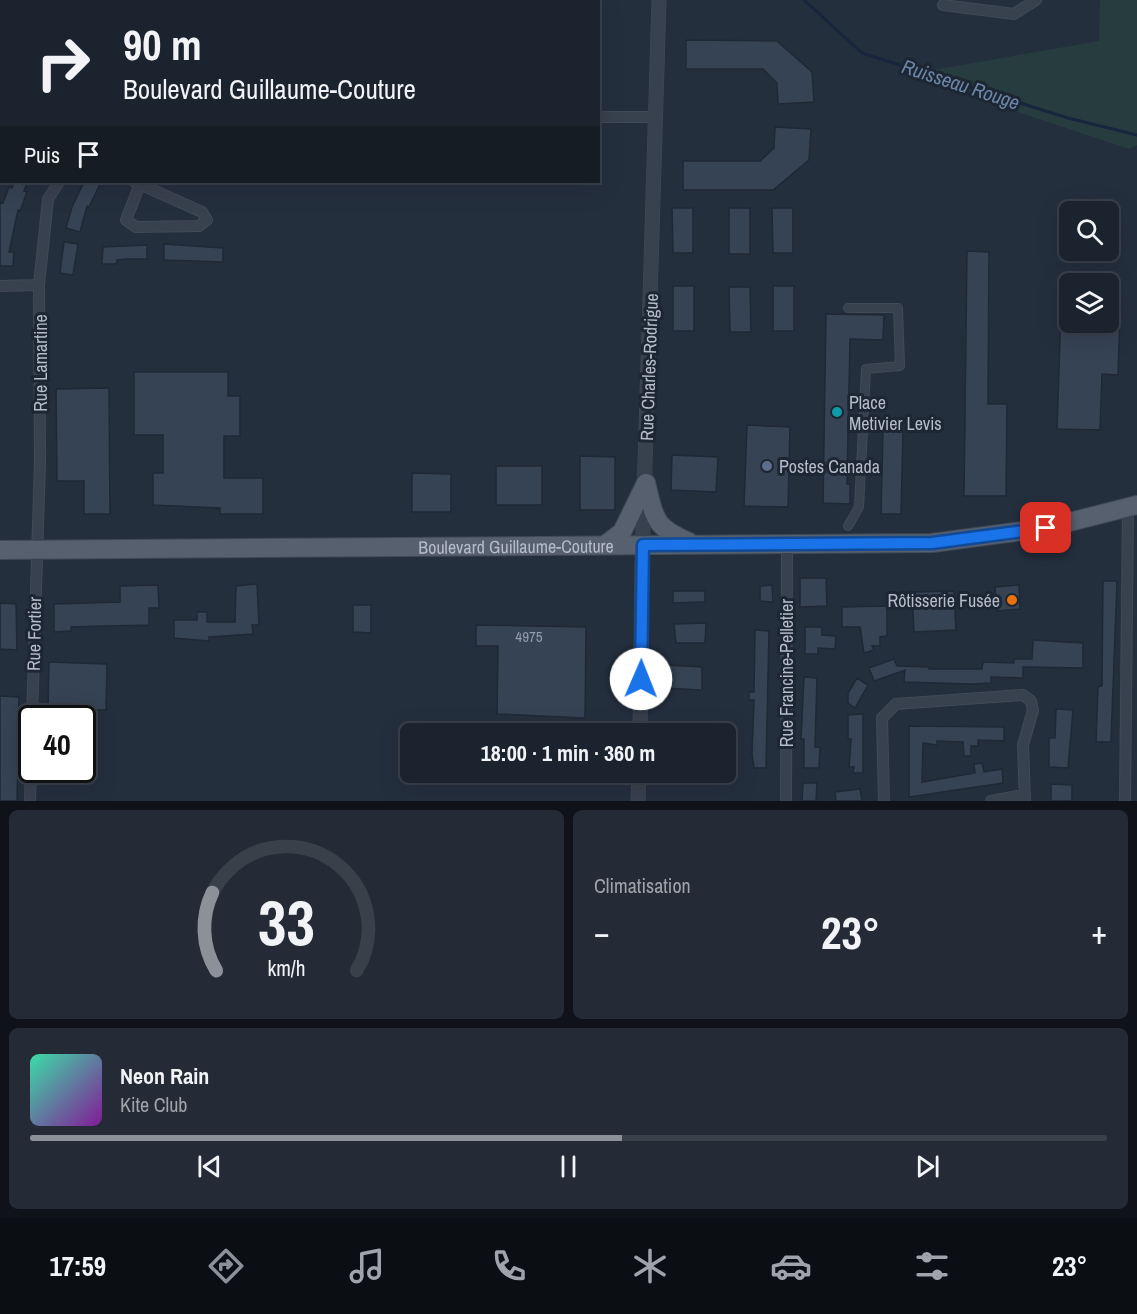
<!DOCTYPE html>
<html lang="fr">
<meta charset="utf-8">
<style>
body{margin:0;font-family:"Archivo Narrow",sans-serif;background:#242b36;color:#f1f3f6;height:100vh;display:flex;flex-direction:column;font-size:22px;white-space:nowrap}
*{box-sizing:border-box;margin:0}
p{font-size:20px;color:#a0a4aa}
.icon{flex:none;width:33px;height:33px;fill:none;stroke:currentColor;stroke-width:2;stroke-linecap:round;stroke-linejoin:round}
.map{position:relative;height:801px;overflow:hidden}
.panel{display:flex;flex-direction:column;gap:9px;padding:9px;background:#0f1319;flex:1}
.panel>*{flex:none}
.guide{position:absolute;left:0px;top:0px;width:600px;height:183px;box-shadow:0 6px 24px #0002,0 0 0 2px #39404a;background:#1b232e;color:#f1f3f6;overflow:hidden}
.buttons{position:absolute;left:1059px;top:201px;display:grid;gap:12px}
.buttons a{display:grid;place-items:center;width:60px;height:60px;border-radius:9px;background:#1b232e;box-shadow:0 6px 24px #0002,0 0 0 2px #39404a;font-size:30px}
.speed{position:absolute;left:18px;top:705px;display:flex;gap:12px;font-size:30px;font-weight:700;text-align:center}
.speed>*{display:grid;place-content:center;width:78px;height:78px;border-radius:50%;background:#1b232e;box-shadow:0 6px 24px #0002,0 0 0 2px #39404a;line-height:1}
.speed .limit{border:3px solid #111;border-radius:9px;background:#fff;color:#111}
.pin{position:absolute;display:grid;place-items:center;width:51px;height:51px;color:#fff;margin:-26px;border-radius:12px;box-shadow:0 3px 9px #0006}
.me{position:absolute;width:66px;margin:-33px;rotate:1deg;stroke-linejoin:round;filter:drop-shadow(0 0 4px #0008)}
.turn{display:flex;align-items:center;gap:21px;height:126px;padding:0 24px;font-size:27px}
.turn .icon{width:78px;height:78px;stroke-width:2.5}
.turn b{display:block;font-size:42px;line-height:51px}
.then{display:flex;align-items:center;height:57px;padding:0 24px;background:#0003;gap:12px;font-size:22px}
.big{font-size:45px;font-weight:700;line-height:1.1}
.panel .card{flex:1;display:flex;flex-direction:column;justify-content:center;gap:9px;min-width:0;padding:0 21px;border-radius:9px;background:#242b36}
.panel .dial{align-items:center;gap:0}
.dial svg{height:156px;overflow:visible;fill:none;stroke:#39404a;stroke-width:7;stroke-linecap:round;text-anchor:middle}
.dial text{fill:#f1f3f6;stroke:none}
.song{display:flex;align-items:center;gap:18px}
.cover{width:72px;height:72px;border-radius:9px;background:linear-gradient(135deg,hsl(160 70% 55%),hsl(290 70% 35%))}
.played{height:6px;border-radius:3px;background:linear-gradient(90deg,#8c9099 55%,#39404a 55%)}
.keys{display:flex;justify-content:space-around;direction:ltr}
.heat{display:flex;justify-content:space-between;align-items:center;font-size:33px;direction:ltr}
.panel .tiles{flex:1;display:grid;gap:9px;grid-template-columns:1fr 1fr}
.card:last-child{grid-column:span 2}
.trip{position:absolute;left:400px;top:723px;width:336px;height:60px;border-radius:9px;background:#1b232e;box-shadow:0 6px 24px #0002,0 0 0 2px #39404a;font-weight:700;line-height:60px;text-align:center}
.menu{display:flex;height:96px;justify-content:space-around;align-items:center;background:#0b0e12;color:#a0a4aa}
.menu .icon{width:42px;height:42px}
.menu .current{color:#8c9099}
.menu b{font-size:27px;color:#f1f3f6}
.map>svg:first-child{display:block}
.green{fill:#263c3f}
.lines{fill:none;stroke-linecap:round;stroke-linejoin:round}
.stream{stroke:#17263c;stroke-width:3}
.building{fill:#364354;stroke:#1f2835;stroke-width:1.5}
.pedestrian-casing{stroke:#414a57;stroke-width:10}
.minor-casing{stroke:#414a57;stroke-width:12}
.tertiary-casing{stroke:#414a57;stroke-width:15}
.primary-casing{stroke:#414a57;stroke-width:20}
.pedestrian{stroke:#38414e;stroke-width:8}
.minor{stroke:#38414e;stroke-width:10}
.tertiary{stroke:#38414e;stroke-width:14}
.primary{stroke:#56606e;stroke-width:18}
.route-casing{stroke:#114b97;stroke-width:15}
.route{stroke:#1a73e8;stroke-width:10}
.culture-dot{fill:#0f9aa8;stroke:#1d2633;stroke-width:2}
.service-dot{fill:#5c6f8a;stroke:#1d2633;stroke-width:2}
.food-dot{fill:#e8710a;stroke:#1d2633;stroke-width:2}
.labels{text-anchor:middle;dominant-baseline:central;stroke-width:6;stroke-linejoin:round;paint-order:stroke}
.number-label{font-size:15px;fill:#929caa}
.street-label{font-size:18px;fill:#b4bcc9;stroke:#1d2633}
.poi-label{font-size:18px;fill:#b4bcc9;stroke:#1d2633;text-anchor:start}
.water-label{font-size:20px;font-style:italic;fill:#6d86a8;stroke:#1d2633}
</style>
<div class="map">
<svg width="1137" height="801" viewBox="0 0 1137 801">
<rect width="100%" height="100%" fill="#242f3e"/>
<!-- green -->
<path class="green" d="M1100,0H1137V145L1129,149L1021,113L922,72L1099,41Z"/>
<g class="lines">
<!-- stream -->
<path class="stream" d="M804,0L862,53L1068,118L1137,135"/>
</g>
<!-- building -->
<path class="building" d="M686,40L777,41L812,72L814,102L778,104L777,83L763,69H686Z
M775,127L811,129L809,160L773,190H683V161H760L774,148Z
M14,182L27,183L24,191L27,192L20,211L18,210L9,252H14L13,266H0V202L3,203L9,187L12,188Z
M84,182H101L89,207L87,206L80,232L66,228L72,207Z
M672,208H693V253H673Z
M729,208H750V254H729Z
M772,208H793V253H773Z
M64,242L78,244L73,275L60,273Z
M164,244L223,248V262L164,260Z
M147,245V259H127L117,260L116,264H102L103,247Z
M967,251L989,252L988,404H1007L1006,496H964Z
M673,286H694V331H673Z
M773,286H794V331H773Z
M729,287H750L751,332H730Z
M1061,310H1070V322H1108V311L1120,312L1118,375L1102,374L1100,430L1057,429Z
M826,314L884,315L883,340L850,339L847,484H850V504L823,503Z
M134,372H228V396H240V436H224V478H263V514H220V508L153,505V473H163V435H134Z
M109,388L110,514H84V481H57L56,389Z
M747,425L790,427L788,507L744,506Z
M883,431L903,432L901,514H881Z
M672,455L718,457L716,492L671,490Z
M580,456L615,457V510H580Z
M496,466H542V505H496Z
M412,473L451,474V512H412Z
M800,578H826L827,606L800,607Z
M1103,581H1117L1111,742H1096L1098,687L1102,686Z
M257,584L259,625H252L253,634L209,637V641L174,638V620H197V612H207V622H235L236,586Z
M158,585L159,608H149V625L71,627V631L54,632V604L120,602V586Z
M772,585L773,602L760,601V586Z
M1019,585L1020,609L997,611L995,587Z
M673,591H705V602L673,603Z
M954,591L956,630L914,632L912,592Z
M0,603L16,604L17,650L0,649Z
M353,605H371V633L353,632Z
M887,606V636L880,637V646H872L874,650L864,653L860,627H842V607Z
M706,623L705,643H676L674,624Z
M476,625L586,627L585,718L497,714L498,646H476Z
M805,627H822V635L836,636L835,649L818,648V654H805Z
M755,630L769,631L766,768H754L752,754L754,700H749V692H754Z
M1033,640L1083,643V668L1023,667V678L991,677V683L970,684L904,682L905,670L874,681L869,668L894,659L897,666L929,667V669H982L983,662L1014,663V659H1032Z
M49,662L107,664L106,710H95V737H82V718H60V709H48Z
M665,665L702,667V690L664,688Z
M804,677L817,678L815,747H820L819,768H804V739H801Z
M857,678L868,685L855,708L848,703V693Z
M0,696L19,697L17,801H0Z
M1056,709L1073,710L1068,768L1049,767V738H1055Z
M863,714V773H853L854,767H849L851,739H848V715Z
M909,726L1004,727V741L978,740V746H971V756H964L963,742L937,741V745L923,743L922,782L975,773L974,764L982,763L984,772L1002,769L1003,783L909,797Z
M803,783H817L816,801H802Z
M1051,784L1072,785V801H1051Z
M860,789L862,801H836L835,792Z"/>
<g class="lines">
<!-- pedestrian casing -->
<g class="pedestrian-casing">
<path id="pedestrian" d="M848,308H898L900,366L866,369L859,507L848,526"/>
</g>
<!-- minor casing -->
<g class="minor-casing">
<path id="minor" d="M36,0L39,2
M150,2L151,0
M291,2V0
M426,2L427,0
M943,5L1014,14L1036,0
M598,117H657
M135,182L202,212L207,220L199,226L136,227L126,220L140,184
M0,286L39,285
M32,718L40,461L39,285L48,199L59,182
M30,801L32,733
M786,801L787,544
M884,801L882,718L896,704L1023,695L1031,701L1033,710L1023,745L1025,801
M991,801L1023,795
M1125,801L1128,508"/>
</g>
<!-- tertiary casing -->
<g class="tertiary-casing">
<path id="tertiary" d="M640,734L642,563L659,0
M638,801L639,772"/>
</g>
<!-- primary casing -->
<g class="primary-casing">
<g id="primary">
<path d="M646,483C655,519 653,526 689,542"/>
<path d="M605,545L622,532L646,483"/>
<path id="s1" d="M0,550L932,543L1046,528L1137,505"/>
</g>
</g>
<!-- pedestrian -->
<use href="#pedestrian" class="pedestrian"/>
<!-- minor -->
<use href="#minor" class="minor"/>
<!-- tertiary -->
<use href="#tertiary" class="tertiary"/>
<!-- primary -->
<use href="#primary" class="primary"/>
</g>
<g class="lines">
<!-- route casing -->
<g class="route-casing">
<path id="route" d="M641,679L643,545L932,543L1046,528"/>
</g>
<!-- route -->
<use href="#route" class="route"/>
</g>
<!-- markers -->
<circle class="culture-dot" cx="837" cy="412" r="6"/>
<circle class="service-dot" cx="767" cy="466" r="6"/>
<circle class="food-dot" cx="1012" cy="600" r="6"/>
<g class="labels">
<!-- number labels -->
<g class="number-label">
<text x="529" y="636">4975</text>
</g>
<!-- street labels -->
<g class="street-label">
<text transform="translate(40 363) rotate(-90)">Rue Lamartine</text>
<text transform="translate(649 367) rotate(-88)">Rue Charles-Rodrigue</text>
<text stroke="none"><textPath href="#s1" startOffset="516">Boulevard Guillaume-Couture</textPath></text>
<text transform="translate(34 634) rotate(-89)">Rue Fortier</text>
<text transform="translate(786 673) rotate(-90)">Rue Francine-Pelletier</text>
</g>
<!-- poi labels -->
<g class="poi-label">
<text x="849" y="402">Place<tspan x="849" dy="21">Metivier Levis</tspan></text>
<text x="779" y="466">Postes Canada</text>
<text x="1000" y="600" text-anchor="end">Rôtisserie Fusée</text>
</g>
<!-- water labels -->
<g class="water-label">
<text transform="translate(961 84) rotate(18)">Ruisseau Rouge</text>
</g>
</g>
</svg>
<div class="buttons">
<a><svg class="icon" aria-label="search" viewBox="0 0 24 24"><circle cx="10" cy="10" r="6"/><path d="M15 15l6 6"/></svg></a>
<a><svg class="icon" aria-label="layers" viewBox="0 0 24 24"><path d="M12 4l9 5-9 5-9-5zM3 14l9 5 9-5"/></svg></a>
</div>
<div class="speed"><div class="limit">40</div></div>
<div class="pin" style="left:1046px;top:528px;background:#d93025"><svg class="icon" aria-label="arrive" viewBox="0 0 24 24"><path d="M6 21V4h12l-3 4 3 4H6"/></svg></div>
<svg class="me" style="left:641px;top:679px" viewBox="-20 -20 40 40"><circle r="19" fill="#fff"/><path d="M0-13L10 11 0 6-10 11z" fill="#1a73e8"/></svg>
<div class="trip">18:00 · 1 min · 360 m</div>
<div class="guide">
<div class="turn"><svg class="icon" aria-label="right" viewBox="0 0 24 24"><path d="M7 20v-9h11M14 6l5 5-5 5"/></svg><div><b>90 m</b>Boulevard Guillaume-Couture</div></div>
<div class="then">Puis<svg class="icon" aria-label="arrive" viewBox="0 0 24 24"><path d="M6 21V4h12l-3 4 3 4H6"/></svg></div>
</div>
</div>
<section class="panel">
<div class="tiles">
<div class="card dial"><svg viewBox="0 0 100 80">
<path d="M14 69A42 42 0 1 1 86 69"/>
<path d="M14 69A42 42 0 0 1 12 29" stroke="#8c9099"/>
<text x="50" y="56" font-size="32" font-weight="700">33</text>
<text x="50" y="72" font-size="11">km/h</text>
</svg></div>
<div class="card"><p>Climatisation</p>
<div class="heat"><a>−</a><b class="big">23°</b><a>+</a></div>
</div>
<div class="card">
<div class="song"><i class="cover"></i><div><b>Neon Rain</b><p>Kite Club</p></div></div>
<div class="played"></div>
<div class="keys"><svg class="icon" aria-label="previous" viewBox="0 0 24 24"><path d="M18 5L8 12l10 7zM5 5v14"/></svg><svg class="icon" aria-label="pause" viewBox="0 0 24 24"><path d="M8 5v14M16 5v14"/></svg><svg class="icon" aria-label="next" viewBox="0 0 24 24"><path d="M6 5l10 7-10 7zM19 5v14"/></svg></div>
</div>
</div>
</section>
<nav class="menu">
<b>17:59</b>
<svg class="icon current" aria-label="directions" viewBox="0 0 24 24"><path d="M12 3l9 9-9 9-9-9zM9 14v-3h6M13 9l2 2-2 2"/></svg>
<svg class="icon" aria-label="music" viewBox="0 0 24 24"><path d="M9 18V5l10-2v13"/><circle cx="6" cy="18" r="3"/><circle cx="16" cy="16" r="3"/></svg>
<svg class="icon" aria-label="phone" viewBox="0 0 24 24"><path d="M5 4h4l2 5-3 2q2 4 5 5l2-3 5 2v4C11 20 4 13 5 4z"/></svg>
<svg class="icon" aria-label="climate" viewBox="0 0 24 24"><path d="M12 3v18M4 7l16 10M4 17L20 7"/></svg>
<svg class="icon" aria-label="car" viewBox="0 0 24 24"><path d="M5 17H2v-5l4-1 3-4h7l3 4 3 1v5h-3M9 17h6M6 11h13"/><circle cx="7" cy="17" r="2"/><circle cx="17" cy="17" r="2"/></svg>
<svg class="icon" aria-label="filters" viewBox="0 0 24 24"><path d="M4 7h16M4 17h16"/><circle cx="9" cy="7" r="2"/><circle cx="15" cy="17" r="2"/></svg>
<b>23°</b>
</nav>
